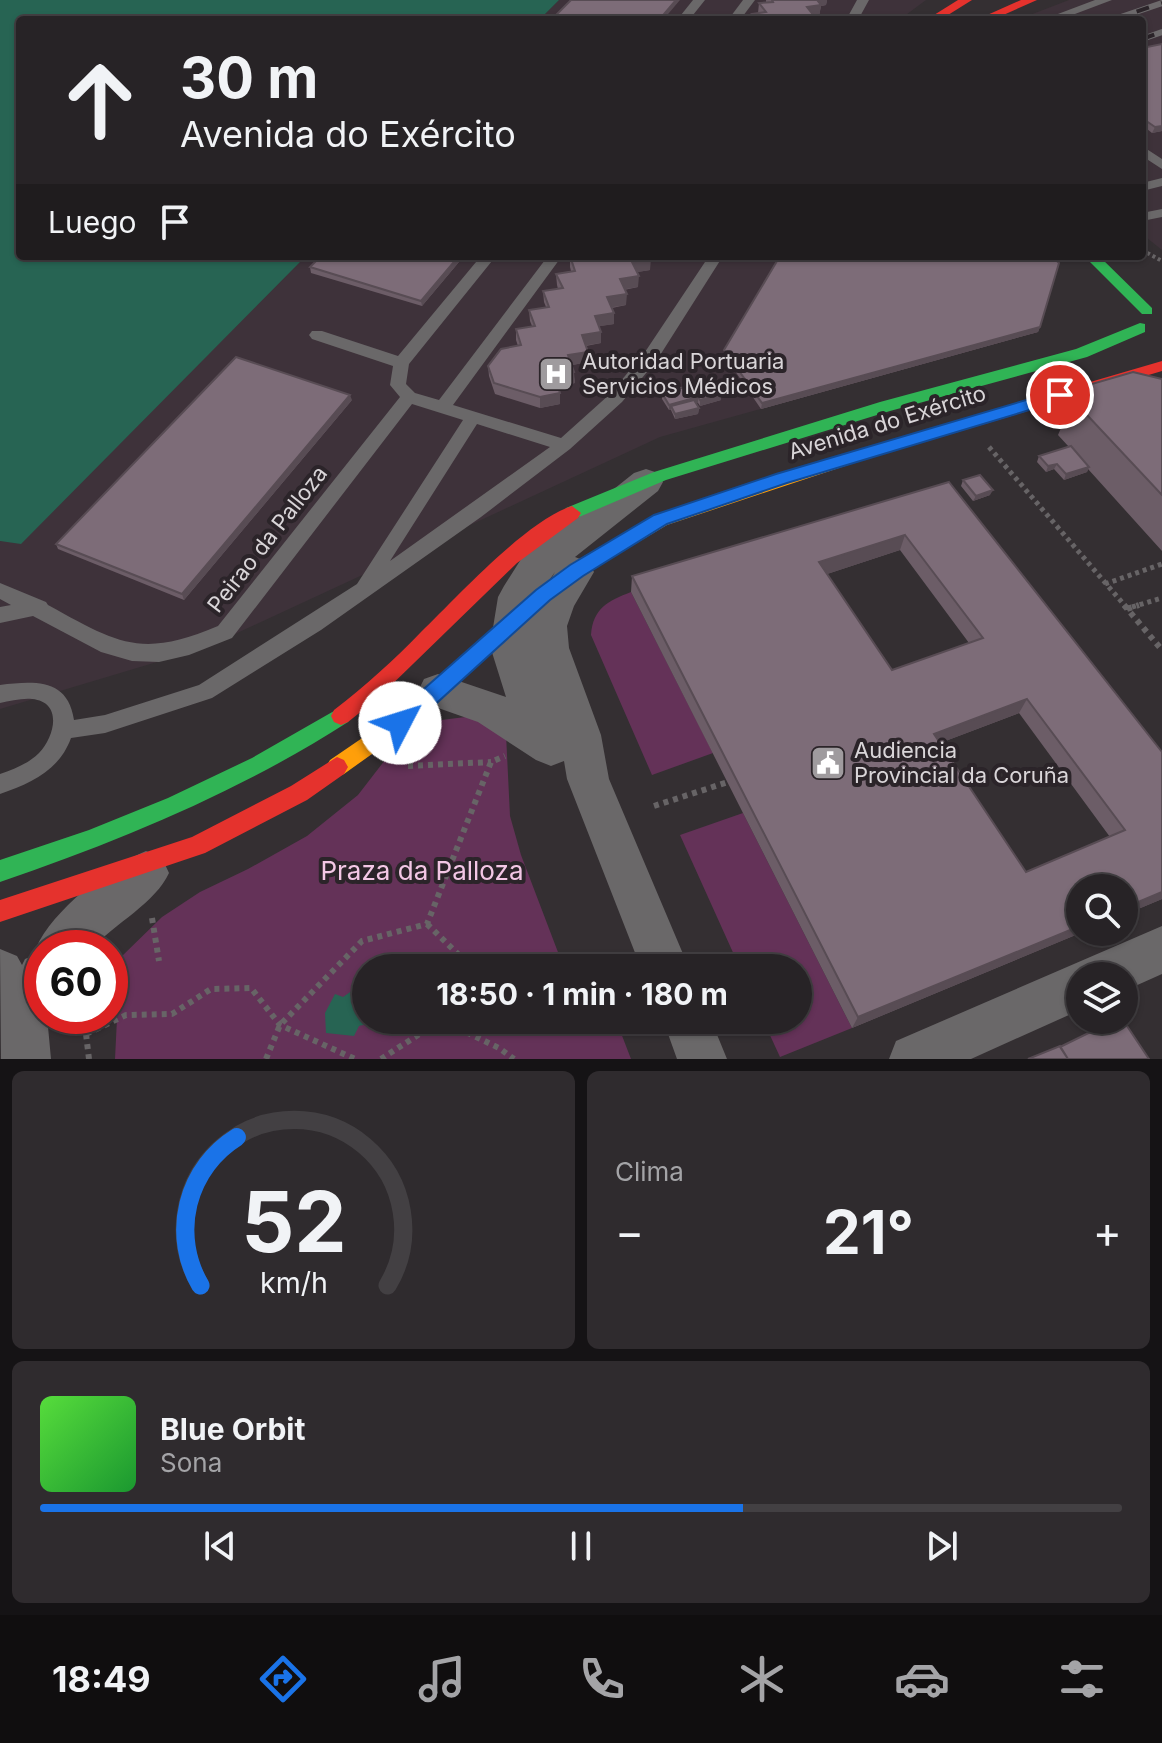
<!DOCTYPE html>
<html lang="es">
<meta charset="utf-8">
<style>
body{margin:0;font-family:Inter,sans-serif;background:#2f2b2e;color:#f1f3f6;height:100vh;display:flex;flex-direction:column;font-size:30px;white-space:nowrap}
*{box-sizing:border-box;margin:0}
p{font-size:26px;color:#a4a4a7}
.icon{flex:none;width:44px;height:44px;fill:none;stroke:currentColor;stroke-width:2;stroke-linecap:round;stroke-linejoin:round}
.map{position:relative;height:1059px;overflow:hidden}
.panel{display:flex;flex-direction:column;gap:12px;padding:12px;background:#151315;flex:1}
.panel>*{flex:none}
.guide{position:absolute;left:16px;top:16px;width:1130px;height:244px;border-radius:8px;box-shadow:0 2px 6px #0004,0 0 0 2px #434043;background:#272326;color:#f1f3f6;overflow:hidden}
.controls{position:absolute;left:1066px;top:874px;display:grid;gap:16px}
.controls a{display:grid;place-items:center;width:72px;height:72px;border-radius:50%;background:#272326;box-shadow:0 2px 6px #0004,0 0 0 2px #434043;font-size:40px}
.speed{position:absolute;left:24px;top:930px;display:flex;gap:16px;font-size:40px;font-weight:700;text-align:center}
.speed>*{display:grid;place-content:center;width:104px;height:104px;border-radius:50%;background:#272326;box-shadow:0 2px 6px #0004,0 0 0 2px #434043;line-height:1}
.speed .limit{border:12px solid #d22;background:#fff;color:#111}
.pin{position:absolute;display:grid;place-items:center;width:68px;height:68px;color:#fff;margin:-34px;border:4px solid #fff;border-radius:50%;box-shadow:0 2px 8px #0007}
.me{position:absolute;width:88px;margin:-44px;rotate:50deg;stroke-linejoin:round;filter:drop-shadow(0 0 6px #0008)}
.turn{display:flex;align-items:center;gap:28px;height:168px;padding:0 32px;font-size:36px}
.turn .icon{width:104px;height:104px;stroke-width:2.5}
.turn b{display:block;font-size:56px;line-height:68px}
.then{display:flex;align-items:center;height:76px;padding:0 32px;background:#0003;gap:16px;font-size:30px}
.big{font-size:60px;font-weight:700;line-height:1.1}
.panel .widget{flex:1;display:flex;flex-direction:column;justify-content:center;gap:12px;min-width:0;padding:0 28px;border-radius:12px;background:#2f2b2e}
.panel .dial{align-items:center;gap:0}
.dial svg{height:208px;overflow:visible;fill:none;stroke:#434043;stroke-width:7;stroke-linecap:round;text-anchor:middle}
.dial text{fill:#f1f3f6;stroke:none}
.song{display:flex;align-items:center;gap:24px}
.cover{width:96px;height:96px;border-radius:12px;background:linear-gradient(135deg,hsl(110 70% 55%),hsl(130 70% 35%))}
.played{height:8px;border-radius:4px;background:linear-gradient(90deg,#1a73e8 65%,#434043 65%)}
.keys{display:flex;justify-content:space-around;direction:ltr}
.heat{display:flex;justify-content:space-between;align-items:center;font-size:44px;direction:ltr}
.panel .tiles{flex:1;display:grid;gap:12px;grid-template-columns:1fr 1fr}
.widget:last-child{grid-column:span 2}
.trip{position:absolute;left:352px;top:954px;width:460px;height:80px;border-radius:40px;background:#272326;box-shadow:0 2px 6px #0004,0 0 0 2px #434043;font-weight:700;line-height:80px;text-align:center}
.tabs{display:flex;height:128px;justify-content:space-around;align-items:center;background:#100e0f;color:#a4a4a7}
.tabs .icon{width:56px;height:56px}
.tabs .active{color:#1a73e8}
.tabs b{font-size:36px;color:#f1f3f6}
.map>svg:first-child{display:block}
.built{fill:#3e323a}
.green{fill:#643258}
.water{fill:#276453}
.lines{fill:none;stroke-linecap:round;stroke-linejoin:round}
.path-far2{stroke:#676466;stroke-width:4;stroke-dasharray:3 3;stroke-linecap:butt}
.path-far1{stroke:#676466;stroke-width:5;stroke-dasharray:4 4;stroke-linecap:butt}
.path{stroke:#676466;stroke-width:6;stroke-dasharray:5 5;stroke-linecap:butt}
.lane{fill:#6a6869;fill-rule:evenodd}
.street{fill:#6a6869;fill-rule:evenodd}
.fast{fill:#30b455;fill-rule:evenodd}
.slow{fill:#ff9f0a;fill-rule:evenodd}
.jam{fill:#e5322d;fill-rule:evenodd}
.rail-casing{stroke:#6d6a6c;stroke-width:6}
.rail{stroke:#2b2429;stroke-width:4;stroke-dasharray:13;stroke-linecap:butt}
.wall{fill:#6c5d67;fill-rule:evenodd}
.shaded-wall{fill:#584c54}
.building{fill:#7d6c78;stroke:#584c54;stroke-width:2;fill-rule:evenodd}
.route{fill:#1a73e8;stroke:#114b97;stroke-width:2}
.labels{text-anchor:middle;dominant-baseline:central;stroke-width:8;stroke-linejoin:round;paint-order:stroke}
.poi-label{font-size:22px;fill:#d9d5d8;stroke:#2b2429;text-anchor:start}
.street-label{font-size:22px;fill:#d9d5d8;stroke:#2b2429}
.near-park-label{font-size:26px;fill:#f3c7e5;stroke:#2b2429}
</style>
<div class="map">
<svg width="1162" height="1059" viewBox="0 0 1162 1059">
<rect width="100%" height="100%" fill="#342f32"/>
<!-- built -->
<path class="built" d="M559,0H926L899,20H539Z
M1069,0H1162V250L1142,234V20H1017Z
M306,256H1044L1056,268L1038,332L660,437L207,647L0,709V541L21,543Z"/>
<!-- green -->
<path class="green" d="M631,592L713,753L652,775L591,635C593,608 608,601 631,592Z
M482,715L506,734L510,816L521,855L564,968H366V1020H582L584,1025L616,1020L631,1059H115L120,958L162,917L200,892L248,869L307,836L358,795L385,760L416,734L441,720Z
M743,813L852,1028L780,1057L763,1020H798V968H740L680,835Z"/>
<!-- water -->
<path class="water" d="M0,0H559L539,20H20V256H306L21,544L0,541Z
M366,981V1020H383L359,1026L354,1036L326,1033L325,1013L335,994L343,997Z"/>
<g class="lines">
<!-- path-far2 -->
<path class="path-far2" d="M1142,250L1162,261"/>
<!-- path-far1 -->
<path class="path-far1" d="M989,447L1126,607
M1105,584L1162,564
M1132,607L1162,598"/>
<!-- path -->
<path class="path" d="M1124,605L1162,650
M1127,609L1139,605
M408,766L491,762
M654,806L728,782
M152,918L159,961
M427,924L460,956L456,968
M86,1034L126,1015L172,1014L211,989L251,988L280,1025L355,1059
M89,1059L86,1034L91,1016
M266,1059L280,1025L362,941L427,924L491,762L505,756
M381,1059L441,1020L499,1048L514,1059"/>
<!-- lane -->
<path class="lane" d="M693,0H705L689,20H677Z
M743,0H755L740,20H728Z
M857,0H869L858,20H846Z
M1095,0H1112L1059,20H1042Z
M1142,146L1162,159V169L1142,156Z
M1162,178V186L1142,191V183Z
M1162,209V217L1142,221V213Z
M481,256H496L409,364L406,384L415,393L439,400L548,256H562L453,405L561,438L610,394L645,352L709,256H723L657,360L622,402L570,449L481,517L321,630L212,698L105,733L71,738C59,771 31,783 0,794V774C14,769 28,764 39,753C55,736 63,702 32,699C22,698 10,701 0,703V685C34,681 68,678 74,720L105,715L199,685L357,584L463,420L412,404L232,638L189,655L159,662L132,661L101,652L33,616L0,623V607L11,605L0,599V583L46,602L48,605C117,643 141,659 218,626L400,397L390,385L393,366L312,339L309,335L312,331H322L398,356ZM477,424L550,447L390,561Z"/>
<!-- street -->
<path class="street" d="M646,469L658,473L663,482L658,491L575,557L588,562L594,572L574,606L567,626L569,648L601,735L609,779L689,968H641L567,779L564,761L551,766L536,760L478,722L424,703L418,691L424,679L438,674L506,697L490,646L498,597L504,586L523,556L580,516L634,473ZM555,572L534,610L536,599Z
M146,851L162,858L169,873C156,902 115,924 92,948H42V1016H47L51,1059H1L0,949L17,956L22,965L25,959L39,953L36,948C52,911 109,866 146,851Z
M1162,926V974L1124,991V976H1080V1010L971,1059H889L896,1041Z
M663,1020H711L727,1059H677Z"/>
<!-- fast -->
<path class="fast" d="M1084,256H1099L1152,308V314H1142Z
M1140,323L1145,324V332L1087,357L890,411L666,480L572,520L563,513L566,508L654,472L880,402L1076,349Z
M341,707L348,710L351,716L348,722C239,792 122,840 0,882V860L89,830L168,798L252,758Z"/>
<!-- slow -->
<path class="slow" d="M854,451L863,457L860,461L667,525L583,575L550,600L407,729L344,774L337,777L330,774L326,767L330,760L393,717L536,590L569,565L655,515Z"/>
<!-- jam -->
<path class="jam" d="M958,0H972L940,20H926Z
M1021,0H1037L992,20H976Z
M1162,361V371L854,463L845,457L848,453Z
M572,506L581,513L578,518L517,563L378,698L348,722L341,725L334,722L331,716L334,710C365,686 394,660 421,632C456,598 527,520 572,506Z
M337,757L344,760L348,767L344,774L307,800L205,853L0,922V900L192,837L291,786Z"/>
<!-- rail casing -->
<g class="rail-casing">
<path id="rail" d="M1112,20L1162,3
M1142,39L1162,32"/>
</g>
<!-- rail -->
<use href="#rail" class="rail"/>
</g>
<!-- wall -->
<path class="wall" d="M766,0H827L826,5L821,6L819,16H814L813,20H751L752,14L758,13L759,3H766Z
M1142,48L1162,131L1152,133L1142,125Z
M321,256H464L422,306L311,273L310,267Z
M570,256L650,270L637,272L638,287L624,290L626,305L612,308L614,313V324L599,326L601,343L586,346L588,362L572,365L575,383L558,386L560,393V404L540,408L495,394L489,376L488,366L518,346L516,340V329L532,326L530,321L529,310L546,307L544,302L543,291L558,289L557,285L556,274L571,271L570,267Z
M1040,327L1038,332L761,409L724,355V350Z
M1162,379V551L1088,469L1087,472L1064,480L1054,469L1046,472L1037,462L1039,456L1069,447L1058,435L1078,388Z
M662,393L721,400L700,406L698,403H696L699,408L698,414L675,419L671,410H669L662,399Z
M352,400L184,600L58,549L56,544Z
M963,480L990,495L973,501L961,486Z
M949,482L1162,752V899L852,1028L631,592L632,576ZM900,550L969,643L892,670L827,574ZM1019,713L1110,837L1026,872L940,743Z"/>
<!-- shaded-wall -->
<path class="shaded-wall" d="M676,0H680L663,20H659Z
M814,0H827L826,5L821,6L819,16H814L813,20H800L807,7Z
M1162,126V131L1152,133L1155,127Z
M459,256H464L422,306L421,301Z
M651,259L650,270L632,273V262Z
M639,276L638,287L620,290V279Z
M627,294L626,305L607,308V297Z
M614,313V324L595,327V316Z
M1040,327L1038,332L761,409L762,403Z
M601,332V343L582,346V335Z
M588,352V362L568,366V355Z
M574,372L575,383L554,387V376Z
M560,393V404L540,408V397Z
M721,394V400L700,406V400Z
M350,395L352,400L184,600L182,594Z
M698,397V403L673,409L671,406V410H669V405Z
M699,408L698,414L675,419V414Z
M1057,464L1054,469L1046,472L1048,466Z
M1089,467L1087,472L1064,480L1066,474Z
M993,490L990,495L973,501L976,496Z
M905,535L900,550L815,578L819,562Z
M1027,699L1019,713L927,748L934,734Z
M1162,892V899L1124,915V908Z
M1080,926V932H1083L852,1028L858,1017Z"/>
<!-- building -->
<path class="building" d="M571,0H676L659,20H551Z
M772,0H817L821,5L807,7L814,16L800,17L802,20H757L752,14L766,12L759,3L773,2Z
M1162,44V126L1155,127L1142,118V48Z
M321,256H459L421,301L310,267Z
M570,256H649L651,259L632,262L639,276L620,279L627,294L607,297L614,313L595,316L601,332L582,335L588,352L568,355L574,372L554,376L560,393L540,397L494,383L488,366L501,349L521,345L516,329L535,326L529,310L549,307L543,291L563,288L556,274L575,271Z
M780,256H1052L1059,263L1040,327L762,403L724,350Z
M236,357L350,395L182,594L56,544Z
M1133,372L1162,379V495L1073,400L1085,397L1078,388Z
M712,380L721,394L700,400L698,397L669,405L662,393Z
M694,400L699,408L675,414L671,406Z
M1071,446L1089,467L1066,474L1057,464L1048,466L1039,456Z
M980,475L993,490L976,496L963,480Z
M949,482L1162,752V892L1124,908V888H1080V926L858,1017L632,576ZM905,535L983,638L892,670L819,562ZM1027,699L1125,830L1026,872L934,734Z
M1115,1020H1123L1149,1059H1068L1060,1047Z
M1060,1046L1068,1059H1028Z"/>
<!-- route -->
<path class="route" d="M1060,390L1068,395L1066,399L787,483L667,524L583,576L550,600L407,730L400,732L392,730L389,723L392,717L536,590L570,565L654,515L776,474Z"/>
<!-- icons -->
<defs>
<g id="hospital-square" transform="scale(1.8)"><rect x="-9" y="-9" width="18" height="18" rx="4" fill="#9f9b9e" stroke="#2b2429"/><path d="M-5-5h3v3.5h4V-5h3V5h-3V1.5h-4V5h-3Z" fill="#fff"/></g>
<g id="civic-square" transform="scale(1.8)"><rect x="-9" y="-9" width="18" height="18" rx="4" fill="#9f9b9e" stroke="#2b2429"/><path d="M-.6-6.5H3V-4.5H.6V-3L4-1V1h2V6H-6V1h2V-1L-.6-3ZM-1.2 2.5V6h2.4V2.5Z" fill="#fff"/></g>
</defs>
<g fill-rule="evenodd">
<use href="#hospital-square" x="556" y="374"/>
<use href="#civic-square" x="828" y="763"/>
</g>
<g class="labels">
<!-- poi labels -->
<g class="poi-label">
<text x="582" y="361">Autoridad Portuaria<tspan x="582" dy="25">Servicios Médicos</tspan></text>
<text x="854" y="750">Audiencia<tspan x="854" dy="25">Provincial da Coruña</tspan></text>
</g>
<!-- street labels -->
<g class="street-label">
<text transform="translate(887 422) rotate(-17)">Avenida do Exército</text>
<text transform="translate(267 539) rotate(-52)">Peirao da Palloza</text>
</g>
<!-- near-park labels -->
<g class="near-park-label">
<text x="422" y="870">Praza da Palloza</text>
</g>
</g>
</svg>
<div class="controls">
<a><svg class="icon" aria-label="search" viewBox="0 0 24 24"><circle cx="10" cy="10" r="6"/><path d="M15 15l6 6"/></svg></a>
<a><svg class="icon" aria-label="layers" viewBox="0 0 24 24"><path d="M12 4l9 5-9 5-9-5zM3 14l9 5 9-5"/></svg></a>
</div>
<div class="speed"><div class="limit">60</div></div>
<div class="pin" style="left:1060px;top:395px;background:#d93025"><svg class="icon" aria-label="arrive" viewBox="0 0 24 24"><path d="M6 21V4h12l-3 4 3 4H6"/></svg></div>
<svg class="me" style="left:400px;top:723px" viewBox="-20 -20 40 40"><circle r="19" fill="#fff"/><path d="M0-13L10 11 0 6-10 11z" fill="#1a73e8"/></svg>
<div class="trip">18:50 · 1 min · 180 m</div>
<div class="guide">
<div class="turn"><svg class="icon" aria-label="ahead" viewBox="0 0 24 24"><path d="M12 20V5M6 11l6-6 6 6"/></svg><div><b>30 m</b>Avenida do Exército</div></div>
<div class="then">Luego<svg class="icon" aria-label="arrive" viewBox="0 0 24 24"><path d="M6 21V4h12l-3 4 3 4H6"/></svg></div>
</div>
</div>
<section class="panel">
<div class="tiles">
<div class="widget dial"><svg viewBox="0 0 100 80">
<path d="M14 69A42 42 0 1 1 86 69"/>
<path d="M14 69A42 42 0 0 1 28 12" stroke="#1a73e8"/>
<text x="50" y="56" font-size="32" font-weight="700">52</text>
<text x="50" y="72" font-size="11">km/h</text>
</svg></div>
<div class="widget"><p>Clima</p>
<div class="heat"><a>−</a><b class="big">21°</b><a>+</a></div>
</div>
<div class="widget">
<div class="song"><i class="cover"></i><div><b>Blue Orbit</b><p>Sona</p></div></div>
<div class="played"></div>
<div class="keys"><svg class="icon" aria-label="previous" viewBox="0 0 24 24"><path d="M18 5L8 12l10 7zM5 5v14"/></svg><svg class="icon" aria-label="pause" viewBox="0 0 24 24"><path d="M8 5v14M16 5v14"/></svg><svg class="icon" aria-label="next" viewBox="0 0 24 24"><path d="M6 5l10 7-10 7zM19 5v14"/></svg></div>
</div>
</div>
</section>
<nav class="tabs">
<b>18:49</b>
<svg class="icon active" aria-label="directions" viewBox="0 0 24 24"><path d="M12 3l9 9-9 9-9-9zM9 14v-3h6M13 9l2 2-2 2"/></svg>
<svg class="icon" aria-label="music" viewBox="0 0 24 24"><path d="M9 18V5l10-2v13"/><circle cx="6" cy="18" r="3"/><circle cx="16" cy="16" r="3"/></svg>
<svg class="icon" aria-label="phone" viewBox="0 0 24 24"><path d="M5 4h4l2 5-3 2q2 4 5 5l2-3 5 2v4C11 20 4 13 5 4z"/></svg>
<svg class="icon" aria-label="climate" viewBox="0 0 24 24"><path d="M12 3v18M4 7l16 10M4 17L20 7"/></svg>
<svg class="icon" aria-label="car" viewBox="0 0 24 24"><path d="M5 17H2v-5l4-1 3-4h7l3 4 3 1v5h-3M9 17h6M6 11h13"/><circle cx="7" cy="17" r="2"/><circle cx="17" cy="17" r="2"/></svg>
<svg class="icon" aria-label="filters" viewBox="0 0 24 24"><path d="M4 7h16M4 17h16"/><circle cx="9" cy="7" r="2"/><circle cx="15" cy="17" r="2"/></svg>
</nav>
